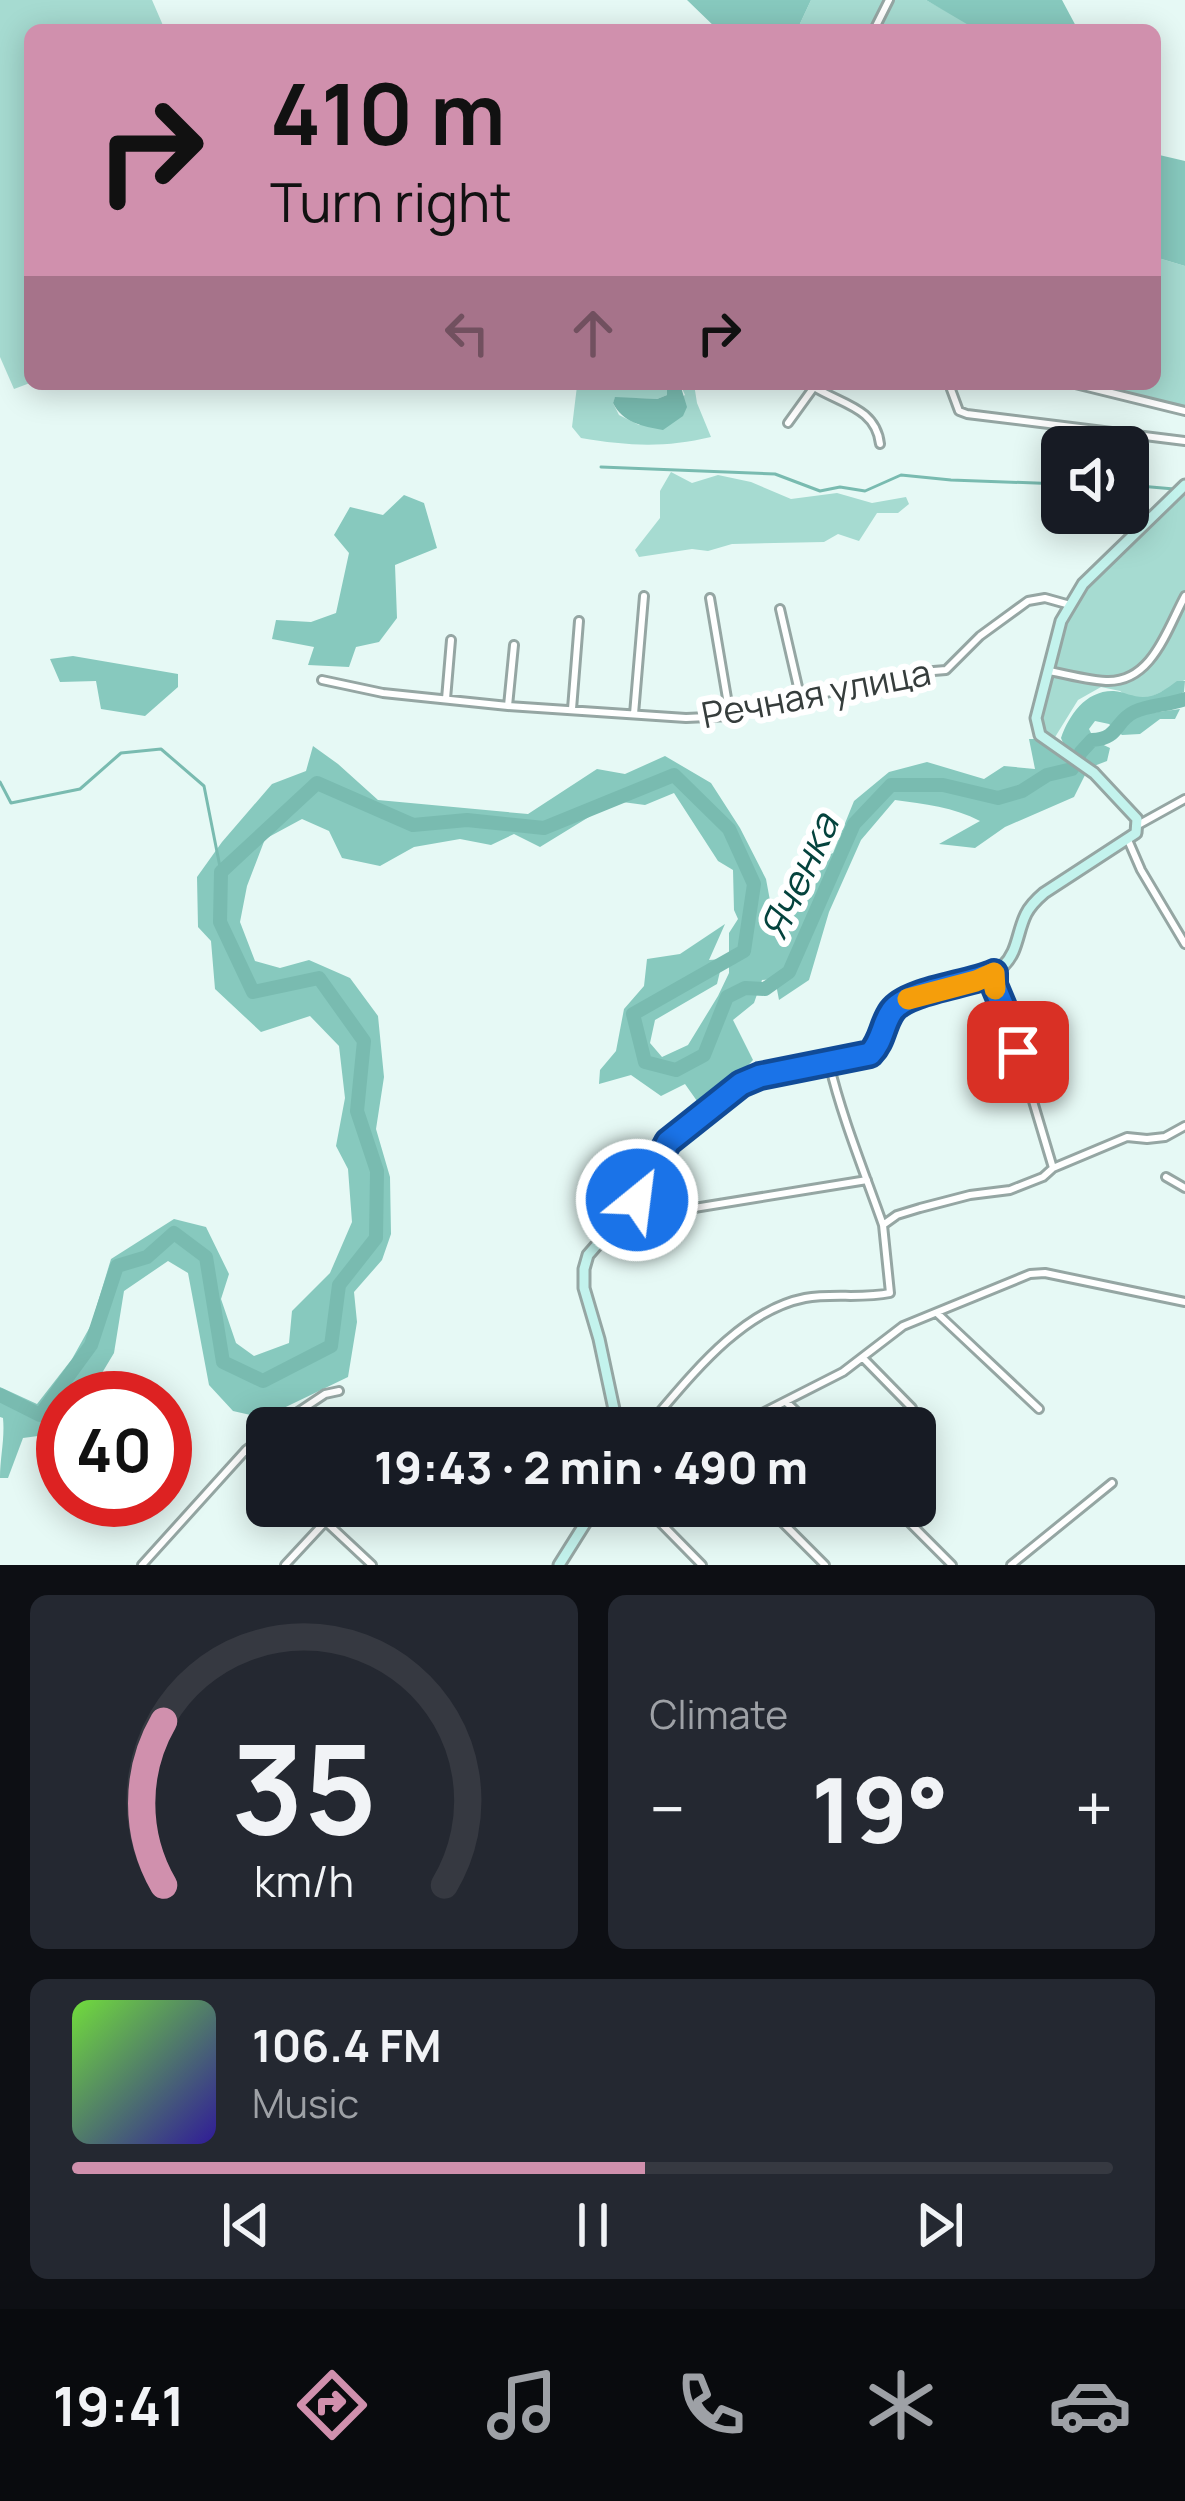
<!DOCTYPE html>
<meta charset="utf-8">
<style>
body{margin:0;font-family:Manrope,sans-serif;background:#242831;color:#f1f3f6;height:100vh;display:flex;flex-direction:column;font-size:45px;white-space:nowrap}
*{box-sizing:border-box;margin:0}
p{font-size:39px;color:#9ea1a6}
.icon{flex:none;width:66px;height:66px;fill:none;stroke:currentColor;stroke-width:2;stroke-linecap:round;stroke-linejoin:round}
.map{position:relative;height:1565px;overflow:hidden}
.side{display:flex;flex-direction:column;gap:30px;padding:30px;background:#0d0f14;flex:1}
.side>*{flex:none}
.top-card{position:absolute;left:24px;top:24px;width:1137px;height:366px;border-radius:18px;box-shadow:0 6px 30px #0003;background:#d090ad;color:#111;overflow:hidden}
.controls{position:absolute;left:1041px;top:426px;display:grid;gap:24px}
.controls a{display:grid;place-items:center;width:108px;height:108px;border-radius:18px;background:#171b24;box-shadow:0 6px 30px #0003;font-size:60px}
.speed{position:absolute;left:36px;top:1371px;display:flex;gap:24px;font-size:60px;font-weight:700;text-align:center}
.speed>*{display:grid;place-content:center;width:156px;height:156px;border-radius:50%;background:#171b24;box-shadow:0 6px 30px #0003;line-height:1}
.speed .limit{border:18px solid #d22;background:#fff;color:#111}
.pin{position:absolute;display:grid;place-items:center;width:102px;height:102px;color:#fff;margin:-51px;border-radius:24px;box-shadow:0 6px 18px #0006}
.me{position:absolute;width:132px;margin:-66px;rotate:29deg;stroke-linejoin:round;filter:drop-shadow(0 0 9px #0008)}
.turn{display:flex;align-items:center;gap:42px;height:252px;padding:0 48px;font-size:54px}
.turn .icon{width:156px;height:156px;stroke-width:2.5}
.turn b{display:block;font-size:84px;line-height:102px}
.lanes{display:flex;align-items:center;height:114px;padding:0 48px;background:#0003;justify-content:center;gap:60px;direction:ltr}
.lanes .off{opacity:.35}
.big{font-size:90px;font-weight:800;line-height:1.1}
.side .tile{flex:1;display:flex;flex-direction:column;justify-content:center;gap:18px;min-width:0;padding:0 42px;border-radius:18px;background:#242831}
.side .dial{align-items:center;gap:0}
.dial svg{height:312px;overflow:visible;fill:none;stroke:#363941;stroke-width:7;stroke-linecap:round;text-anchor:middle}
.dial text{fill:#f1f3f6;stroke:none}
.song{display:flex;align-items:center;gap:36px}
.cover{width:144px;height:144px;border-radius:18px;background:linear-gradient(135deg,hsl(100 70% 55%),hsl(250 70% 35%))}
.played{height:12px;border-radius:6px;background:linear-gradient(90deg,#d090ad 55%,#363941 55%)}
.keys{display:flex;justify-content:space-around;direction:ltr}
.heat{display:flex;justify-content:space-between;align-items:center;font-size:66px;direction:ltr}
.side .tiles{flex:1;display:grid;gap:30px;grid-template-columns:1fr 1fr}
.tile:last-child{grid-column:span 2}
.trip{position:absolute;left:246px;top:1407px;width:690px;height:120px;border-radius:18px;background:#171b24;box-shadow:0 6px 30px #0003;font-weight:800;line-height:120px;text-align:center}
.tab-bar{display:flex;height:192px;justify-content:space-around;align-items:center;background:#090b0e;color:#9ea1a6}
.tab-bar .icon{width:84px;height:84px}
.tab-bar .on{color:#d090ad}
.tab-bar b{font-size:54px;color:#f1f3f6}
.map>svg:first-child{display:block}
.green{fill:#a6dbd1}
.forest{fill:#87c9be}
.water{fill:#79bbb0}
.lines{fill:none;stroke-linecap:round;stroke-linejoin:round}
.stream{stroke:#79bbb0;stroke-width:3}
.river{stroke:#79bbb0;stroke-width:14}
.street-casing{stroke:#95a6a3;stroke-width:12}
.secondary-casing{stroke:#95a6a3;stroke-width:15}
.street{stroke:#fff;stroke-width:6}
.secondary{stroke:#c3f3ed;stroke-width:9}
.route-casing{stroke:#114b97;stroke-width:30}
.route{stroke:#1a73e8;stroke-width:21}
.slow{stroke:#f59e0b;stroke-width:21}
.labels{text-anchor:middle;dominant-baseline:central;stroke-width:12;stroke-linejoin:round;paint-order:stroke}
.street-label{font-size:36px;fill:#363d3c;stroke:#fff}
.water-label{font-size:39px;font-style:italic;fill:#04433d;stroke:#fff}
</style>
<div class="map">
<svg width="1185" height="1565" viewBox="0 0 1185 1565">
<rect width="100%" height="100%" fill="#e6f9f5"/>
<!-- green -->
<path class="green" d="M0,0H152L165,30H30V383L14,389L0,357Z
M811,0H926L977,28L797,30Z
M1155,257L1185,266V407L1089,384H1155Z
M632,384H667V395L657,399L615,398L613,403L619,415L639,425L685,395L680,384H694L697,403L711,437C665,448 628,446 581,438L572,427L577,386L614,388Z
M671,472L692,483L718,475L751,482L791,499L837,493L872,503L906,497L909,504L898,513H877L859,541L838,534L824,542L732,544L708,551L692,549L639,557L635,550L660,518V491Z
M1185,495V680L1137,704L1120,691L1101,687L1078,700L1052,742L1041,725L1067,622L1085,589Z"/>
<!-- forest -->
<path class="forest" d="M687,0H811L797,30H718Z
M926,0H1062L1078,30H977Z
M1155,154L1185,161V266L1155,257Z
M404,495L424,503L437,548L395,565L397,618L379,642L356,647L349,667L308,665L314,647L272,639L276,620L311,622L336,613L349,553L334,535L350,507L383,515Z
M73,656L178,674V687L145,716L101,709L96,681L60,682L50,659Z
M1177,681H1185L1184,692L1165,701L1142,707L1136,715L1180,709L1175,719H1160L1140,734L1122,735L1109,724L1095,721L1089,729L1095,741L1110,748L1107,761L1094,766L1064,745L1061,738C1069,715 1086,690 1114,691C1124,692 1133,697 1143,697C1156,697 1166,689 1177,681Z
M1029,739H1037L1086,773L1074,797L1005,827L975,848L939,844L980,821C954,807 924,804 895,800L861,840L829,912L809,980L779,1000L775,979L762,980L754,1003L733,1020L753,1060L728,1087L697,1101L685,1084L661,1096L631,1075L599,1084L600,1070L616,1051L624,1009L644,986L647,959L680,954L725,924L709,960L723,959L717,984L655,1020L650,1043L662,1057L688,1045L718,996L729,973V933L738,919L734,910L733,870L718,861L674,793L645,805L615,801L540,847L514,834L491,845L460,839L414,847L380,866L342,858L329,831L302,819L265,839L247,886L240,922L255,961L280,968L309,960L350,978L378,1016L384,1077L376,1129L390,1177L391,1234L382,1260L354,1292L357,1322L348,1377L263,1418L233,1411L209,1385L188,1273L168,1261L124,1291L114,1353L87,1398H63V1425L53,1434L23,1438L8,1478H0C0,1457 5,1439 3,1418L0,1417V1387L37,1404L72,1359L91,1325L111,1259L174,1219L206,1227L229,1274L221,1299L236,1343L254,1356L289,1343L292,1311L330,1273L352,1222L348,1169L336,1146L345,1098L339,1046L310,1016L261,1032L215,989L211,941L198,927L197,877L222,842L272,784L306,771L313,746L338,764L378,800L528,814L597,769L625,774L665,756L711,783L740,828L766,879L776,933L793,889L810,888L816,861L833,853L854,801L889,772L927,762L984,779L1004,766L1035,769Z"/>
<!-- water -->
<path class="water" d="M667,384H680L687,407L683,416L663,430C642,426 623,423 613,403L615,397L657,399L667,395Z"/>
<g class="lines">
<!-- stream -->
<path class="stream" d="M601,467L775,474L820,491L840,487L865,491L901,475L951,480L1062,484
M1128,485L1174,489
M0,782L11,803L80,789L121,753L161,749L204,786L221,872"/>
<!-- river -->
<path class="river" d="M0,1395L40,1415L91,1345L117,1266L147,1257L174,1233L206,1257L223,1362L263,1381L331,1346L339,1285L376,1238L377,1171L357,1111L364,1041L319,978L253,992L220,922L221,872L317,783L413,825L467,820L544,828L674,775L729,829L754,884L744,951L633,1014L645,1062L676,1070L704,1055L727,997L745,988L765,989L789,972L854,824L891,785H943L998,798L1022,791L1047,775L1072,769L1081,752L1092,740C1119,739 1115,721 1134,712C1149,705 1169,705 1185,699"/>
<!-- street casing -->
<g class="street-casing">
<path id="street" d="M874,30L889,0
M949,384L959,411L967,414L1185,441
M1075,384L1185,411
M814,387C841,404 876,408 880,444
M788,423L814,387
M710,598L730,716
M780,609L801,700
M1050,671C1068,675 1088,680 1106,681C1152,683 1167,629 1185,596
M322,680L383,693L508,706L686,718L730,716L909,673L946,670L980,636L1028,601L1045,598L1070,605
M446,699L451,640
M508,706L514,645
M572,709L579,621
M634,714L644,596
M1138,825L1185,799
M1128,840L1141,870L1185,944
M994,973V985L1009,1021L1053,1168
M829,1063C842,1118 864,1171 883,1225
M1166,1177L1185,1188
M640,1194L651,1206L682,1210L867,1180
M938,1314L1039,1409
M863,1358L912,1408
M786,1402L814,1428
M274,1428L325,1394L339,1391
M646,1428C688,1380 739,1311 805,1298C833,1293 862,1299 890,1293L883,1225L897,1215L920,1208L970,1195L1010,1190L1043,1177L1053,1168L1127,1137L1147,1139L1165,1137L1185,1126
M733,1428L843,1372L903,1326L1030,1274L1045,1273L1185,1302
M247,1451L267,1469
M309,1506L372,1565
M644,1506L702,1565
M766,1506L825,1565
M893,1506L952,1565
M142,1565L246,1450L267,1434
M285,1565L326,1521
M1011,1565L1112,1483"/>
</g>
<!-- secondary casing -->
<g class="secondary-casing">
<path id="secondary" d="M618,1428L599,1339L584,1288V1269L588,1255L636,1200L669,1142L741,1084L760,1076L870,1054C884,1041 882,1018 897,1005C926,980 974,994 1003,966C1018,952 1017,932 1026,914C1030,906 1037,899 1044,893L1136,833L1137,819L1094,773L1040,735L1036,718L1061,621L1083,584L1185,485
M559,1565L596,1506"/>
</g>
<!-- street -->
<use href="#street" class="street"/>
<!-- secondary -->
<use href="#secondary" class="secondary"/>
</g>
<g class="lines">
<!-- route casing -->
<g class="route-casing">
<path id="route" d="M637,1200L668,1142L741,1084L760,1076L870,1054C883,1041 882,1025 892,1011C907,990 968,985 994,973V985L1009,1021L1018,1052"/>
</g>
<!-- route -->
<use href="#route" class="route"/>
<!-- slow -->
<path class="slow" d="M908,999L976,981L994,973L995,989"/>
</g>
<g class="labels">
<!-- street labels -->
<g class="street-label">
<text transform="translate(816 693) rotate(-11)">Речная улица</text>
</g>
<!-- water labels -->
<g class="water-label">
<text transform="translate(798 876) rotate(-65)">Яченка</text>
</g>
</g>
</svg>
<div class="controls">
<a><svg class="icon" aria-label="sound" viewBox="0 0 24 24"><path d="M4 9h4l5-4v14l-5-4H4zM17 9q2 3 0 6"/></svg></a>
</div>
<div class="speed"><div class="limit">40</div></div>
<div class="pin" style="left:1018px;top:1052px;background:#d93025"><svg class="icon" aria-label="arrive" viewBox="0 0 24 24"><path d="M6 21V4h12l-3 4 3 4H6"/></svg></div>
<svg class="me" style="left:637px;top:1200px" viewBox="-20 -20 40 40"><circle r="17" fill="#1a73e8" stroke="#fff" stroke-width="3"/><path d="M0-11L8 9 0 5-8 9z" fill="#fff"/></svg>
<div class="trip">19:43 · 2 min · 490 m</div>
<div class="top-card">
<div class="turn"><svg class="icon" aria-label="right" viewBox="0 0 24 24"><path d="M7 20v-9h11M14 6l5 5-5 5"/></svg><div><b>410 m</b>Turn right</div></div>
<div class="lanes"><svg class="icon off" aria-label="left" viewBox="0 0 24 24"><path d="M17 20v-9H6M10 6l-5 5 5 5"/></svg><svg class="icon off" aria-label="ahead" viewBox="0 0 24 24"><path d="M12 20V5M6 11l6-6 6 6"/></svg><svg class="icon" aria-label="right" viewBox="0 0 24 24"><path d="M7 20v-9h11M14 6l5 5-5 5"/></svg></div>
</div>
</div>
<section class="side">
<div class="tiles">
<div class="tile dial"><svg viewBox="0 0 100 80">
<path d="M14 69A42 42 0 1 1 86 69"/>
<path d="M14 69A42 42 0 0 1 14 27" stroke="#d090ad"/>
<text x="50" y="56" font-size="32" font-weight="700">35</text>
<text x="50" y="72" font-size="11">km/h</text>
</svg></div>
<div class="tile"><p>Climate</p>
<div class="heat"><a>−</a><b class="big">19°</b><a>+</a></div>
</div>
<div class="tile">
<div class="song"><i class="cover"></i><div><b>106.4 FM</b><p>Music</p></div></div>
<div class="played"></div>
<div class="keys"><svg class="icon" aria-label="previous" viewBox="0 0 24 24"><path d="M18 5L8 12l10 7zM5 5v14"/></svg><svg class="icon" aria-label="pause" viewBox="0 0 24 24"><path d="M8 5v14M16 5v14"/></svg><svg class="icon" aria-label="next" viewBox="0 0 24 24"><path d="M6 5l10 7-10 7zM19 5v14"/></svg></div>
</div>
</div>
</section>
<nav class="tab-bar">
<b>19:41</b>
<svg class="icon on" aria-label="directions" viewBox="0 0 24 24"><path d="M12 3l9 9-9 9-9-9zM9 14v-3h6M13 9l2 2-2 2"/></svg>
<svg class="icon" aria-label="music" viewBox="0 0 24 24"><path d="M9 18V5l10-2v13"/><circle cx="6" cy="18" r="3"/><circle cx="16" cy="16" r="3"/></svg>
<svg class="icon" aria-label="phone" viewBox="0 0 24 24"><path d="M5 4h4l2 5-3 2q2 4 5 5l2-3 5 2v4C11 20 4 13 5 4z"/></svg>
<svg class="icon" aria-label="climate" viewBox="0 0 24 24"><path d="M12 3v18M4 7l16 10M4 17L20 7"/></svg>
<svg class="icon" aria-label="car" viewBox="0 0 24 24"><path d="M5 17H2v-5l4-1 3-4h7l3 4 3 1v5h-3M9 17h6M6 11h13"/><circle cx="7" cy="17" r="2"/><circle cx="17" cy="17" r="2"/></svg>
</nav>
